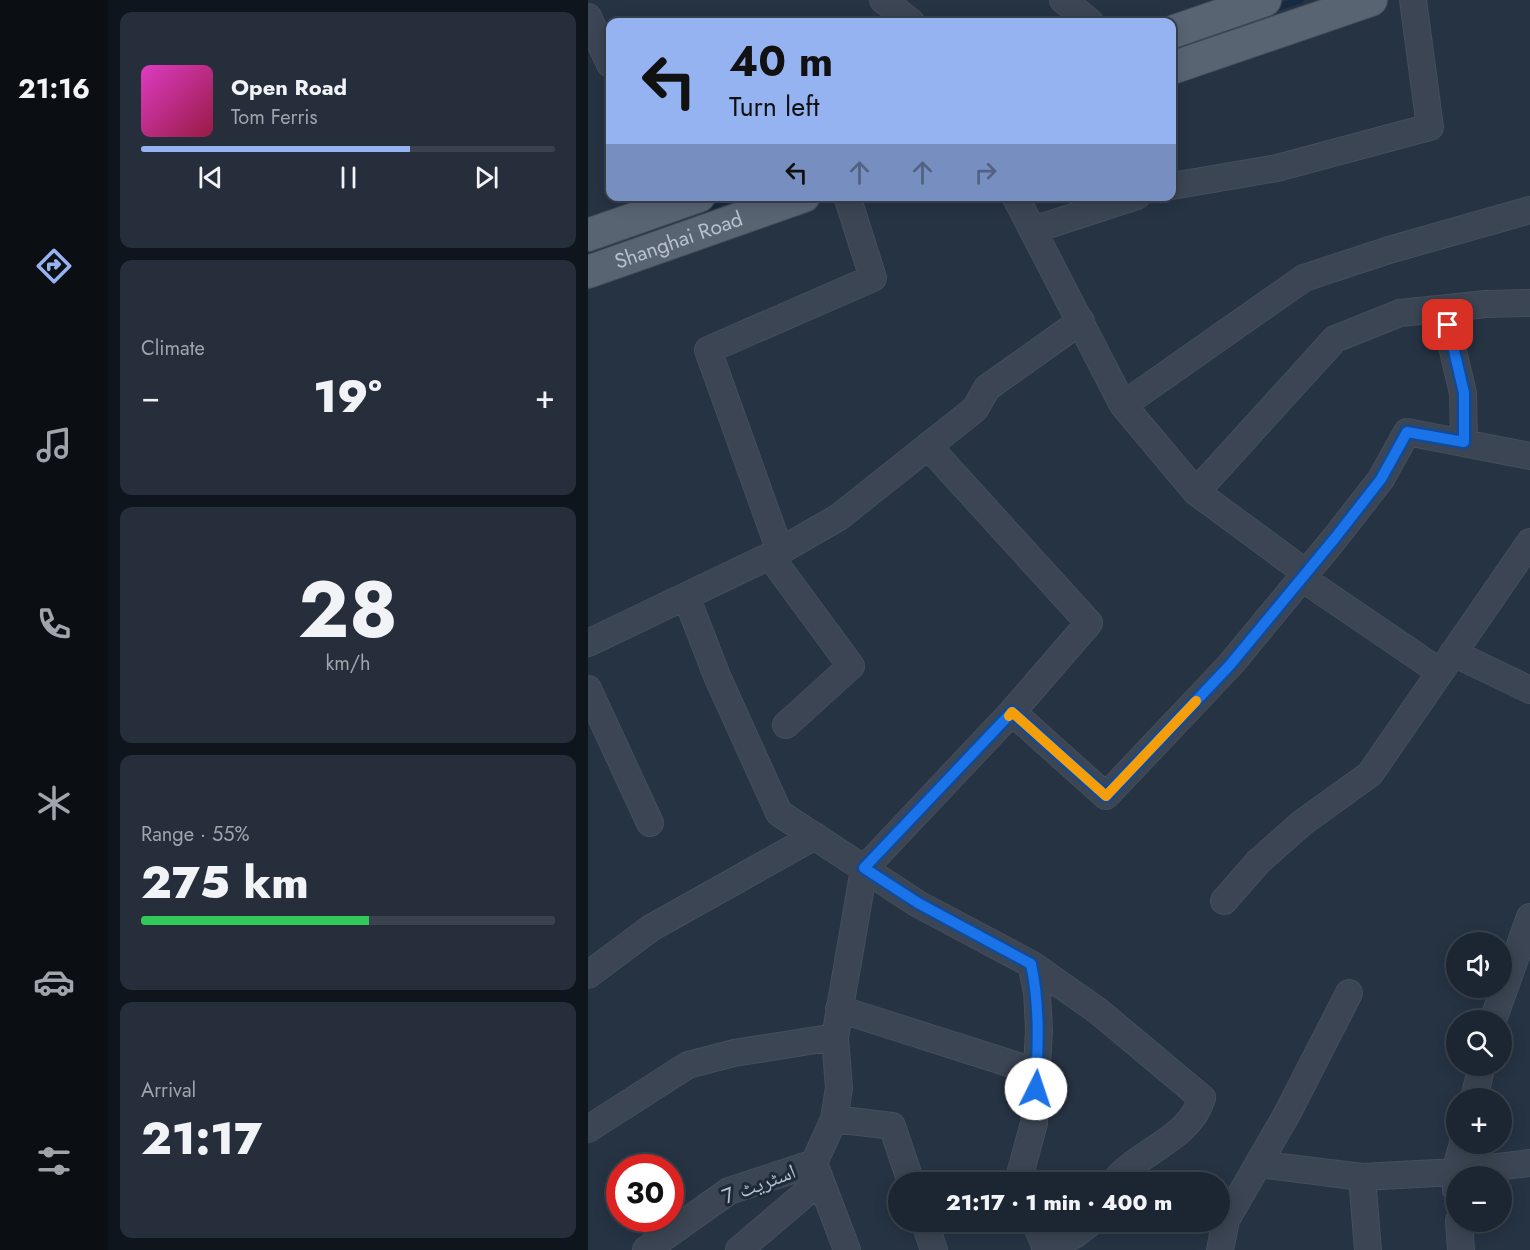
<!DOCTYPE html>
<meta charset="utf-8">
<style>
body{margin:0;font-family:Jost,"Noto Naskh Arabic",sans-serif;background:#252e3a;color:#f1f3f6;height:100vh;display:flex;flex-direction:column;font-size:22px;white-space:nowrap}
*{box-sizing:border-box;margin:0}
p{font-size:20px;color:#a0a5ac}
.icon{flex:none;width:33px;height:33px;fill:none;stroke:currentColor;stroke-width:2;stroke-linecap:round;stroke-linejoin:round}
.map{position:relative;flex:1;overflow:hidden}
.panel{display:flex;flex-direction:column;gap:12px;padding:12px;background:#0f151c;width:480px}
.panel>*{flex:none}
.top-card{position:absolute;left:18px;top:18px;width:570px;height:183px;border-radius:12px;box-shadow:0 3px 15px #0003,0 0 0 2px #3a434d;background:#95b2f1;color:#111;overflow:hidden}
.buttons{position:absolute;left:858px;top:932px;display:grid;gap:12px}
.buttons a{display:grid;place-items:center;width:66px;height:66px;border-radius:50%;background:#1c2632;box-shadow:0 3px 15px #0003,0 0 0 2px #3a434d;font-size:30px}
.speed{position:absolute;left:18px;top:1154px;display:flex;gap:12px;font-size:30px;font-weight:700;text-align:center}
.speed>*{display:grid;place-content:center;width:78px;height:78px;border-radius:50%;background:#1c2632;box-shadow:0 3px 15px #0003,0 0 0 2px #3a434d;line-height:1}
.speed .limit{border:9px solid #d22;background:#fff;color:#111}
.pin{position:absolute;display:grid;place-items:center;width:51px;height:51px;color:#fff;margin:-26px;border-radius:12px;box-shadow:0 3px 9px #0006}
.me{position:absolute;width:66px;margin:-33px;rotate:4deg;stroke-linejoin:round;filter:drop-shadow(0 0 4px #0008)}
.turn{display:flex;align-items:center;gap:21px;height:126px;padding:0 24px;font-size:27px}
.turn .icon{width:78px;height:78px;stroke-width:2.5}
.turn b{display:block;font-size:42px;line-height:51px}
.lanes{display:flex;align-items:center;height:57px;padding:0 24px;background:#0003;justify-content:center;gap:30px;direction:ltr}
.lanes .off{opacity:.35}
.big{font-size:45px;font-weight:800;line-height:1.1}
.panel .widget{flex:1;display:flex;flex-direction:column;justify-content:center;gap:9px;min-width:0;padding:0 21px;border-radius:12px;background:#252e3a}
.panel .dial{align-items:center;gap:0}
.dial b{font-size:78px;line-height:1}
.song{display:flex;align-items:center;gap:18px}
.cover{width:72px;height:72px;border-radius:9px;background:linear-gradient(135deg,hsl(310 70% 55%),hsl(340 70% 35%))}
.played{height:6px;border-radius:3px;background:linear-gradient(90deg,#95b2f1 65%,#3a434d 65%)}
.keys{display:flex;justify-content:space-around;direction:ltr}
.heat{display:flex;justify-content:space-between;align-items:center;font-size:33px;direction:ltr}
.charge{height:9px;border-radius:4px;background:linear-gradient(90deg,#34c759 55%,#3a434d 0)}
.trip{position:absolute;left:300px;top:1172px;width:342px;height:60px;border-radius:30px;background:#1c2632;box-shadow:0 3px 15px #0003,0 0 0 2px #3a434d;font-weight:800;line-height:60px;text-align:center}
main{display:flex;flex:1;min-height:0}
.menu{display:flex;flex-direction:column;width:108px;justify-content:space-around;align-items:center;background:#0b0f14;color:#a0a5ac}
.menu .icon{width:42px;height:42px}
.menu .on{color:#95b2f1}
.menu b{font-size:27px;color:#f1f3f6}
.map>svg:first-child{display:block}
.lines{fill:none;stroke-linecap:round;stroke-linejoin:round}
.stream{stroke:#182a42;stroke-width:7}
.minor-casing{stroke:#444e5c;stroke-width:28}
.major-casing{stroke:#444e5c;stroke-width:34}
.minor{stroke:#3b4553;stroke-width:26}
.major{stroke:#596473;stroke-width:32}
.route-casing{stroke:#114b97;stroke-width:15}
.route{stroke:#1a73e8;stroke-width:10}
.slow{stroke:#f59e0b;stroke-width:10}
.labels{text-anchor:middle;dominant-baseline:central;stroke-width:6;stroke-linejoin:round;paint-order:stroke}
.street-label{font-size:21px;fill:#b8c0cd;stroke:#1f2a38}
</style>
<main>
<nav class="menu">
<b>21:16</b>
<svg class="icon on" aria-label="directions" viewBox="0 0 24 24"><path d="M12 3l9 9-9 9-9-9zM9 14v-3h6M13 9l2 2-2 2"/></svg>
<svg class="icon" aria-label="music" viewBox="0 0 24 24"><path d="M9 18V5l10-2v13"/><circle cx="6" cy="18" r="3"/><circle cx="16" cy="16" r="3"/></svg>
<svg class="icon" aria-label="phone" viewBox="0 0 24 24"><path d="M5 4h4l2 5-3 2q2 4 5 5l2-3 5 2v4C11 20 4 13 5 4z"/></svg>
<svg class="icon" aria-label="climate" viewBox="0 0 24 24"><path d="M12 3v18M4 7l16 10M4 17L20 7"/></svg>
<svg class="icon" aria-label="car" viewBox="0 0 24 24"><path d="M5 17H2v-5l4-1 3-4h7l3 4 3 1v5h-3M9 17h6M6 11h13"/><circle cx="7" cy="17" r="2"/><circle cx="17" cy="17" r="2"/></svg>
<svg class="icon" aria-label="filters" viewBox="0 0 24 24"><path d="M4 7h16M4 17h16"/><circle cx="9" cy="7" r="2"/><circle cx="15" cy="17" r="2"/></svg>
</nav>
<section class="panel">
<div class="widget">
<div class="song"><i class="cover"></i><div><b>Open Road</b><p>Tom Ferris</p></div></div>
<div class="played"></div>
<div class="keys"><svg class="icon" aria-label="previous" viewBox="0 0 24 24"><path d="M18 5L8 12l10 7zM5 5v14"/></svg><svg class="icon" aria-label="pause" viewBox="0 0 24 24"><path d="M8 5v14M16 5v14"/></svg><svg class="icon" aria-label="next" viewBox="0 0 24 24"><path d="M6 5l10 7-10 7zM19 5v14"/></svg></div>
</div>
<div class="widget"><p>Climate</p>
<div class="heat"><a>−</a><b class="big">19°</b><a>+</a></div>
</div>
<div class="widget dial"><b>28</b><p>km/h</p></div>
<div class="widget"><p>Range · 55%</p><b class="big">275 km</b><div class="charge"></div></div>
<div class="widget"><p>Arrival</p><b class="big">21:17</b></div>
</section>
<div class="map">
<svg width="942" height="1250" viewBox="0 0 942 1250">
<rect width="100%" height="100%" fill="#263343"/>
<g class="lines">
<!-- stream -->
<path class="stream" d="M682,10L712,0
M116,209L150,196"/>
<!-- minor casing -->
<g class="minor-casing">
<path id="minor" d="M295,0L323,22
M475,0L502,22
M0,17L22,64
M584,186L689,168L842,127L825,0
M259,196L285,278L120,350L192,551L251,517L387,409L399,388L493,321
M427,196L535,405L608,492L718,573
M445,230L549,196
M855,309L875,393L876,442
M535,405L716,278L801,250L942,210
M340,446L501,623L424,712
M608,492L747,339L812,313L898,304L942,303
M182,556L263,666L198,725
M714,578L852,672
M98,596L129,676L191,813L330,904L443,964L510,1011L614,1098C601,1140 552,1150 526,1182
M0,643L192,551
M865,653L942,690
M0,689L62,823
M636,901L670,862L714,823L782,774L942,542
M0,975L63,928L227,836
M251,1009L449,1072
M905,1020L942,917
M247,1037L251,1088L246,1119L226,1163L259,1250
M886,1098L894,1065
M246,1119L304,1126L323,1182
M0,1129L100,1065L146,1053L247,1037L276,869L424,712L518,796L642,665L747,538L793,479L819,432L942,456
M670,1164L774,1177L867,1172L942,1163
M774,1177L780,1250
M432,1182L431,1178L446,1123L451,1030L449,992L443,964
M868,1190L867,1172L875,1143
M336,1221L346,1250
M446,1221L459,1249
M871,1221L873,1250
M58,1250L141,1191L226,1163
M151,1250L232,1181
M457,1250L488,1234L505,1221
M632,1250L638,1220L699,1114L761,993"/>
</g>
<!-- major casing -->
<g class="major-casing">
<g id="major">
<path d="M584,32L677,0"/>
<path d="M584,68L783,0"/>
<path d="M0,235L111,196"/>
<path id="s1" d="M0,272L216,196"/>
</g>
</g>
<!-- minor -->
<use href="#minor" class="minor"/>
<!-- major -->
<use href="#major" class="major"/>
</g>
<g class="lines">
<!-- route casing -->
<g class="route-casing">
<path id="route" d="M448,1089C450,1046 452,1006 443,964L330,903L276,868L424,712L518,796L642,665L747,538L793,479L819,432L876,442V393L860,325"/>
</g>
<!-- route -->
<use href="#route" class="route"/>
<!-- slow -->
<path class="slow" d="M421,716L424,712L518,796L608,701"/>
</g>
<g class="labels">
<!-- street labels -->
<g class="street-label">
<text stroke="none"><textPath href="#s1" startOffset="96">Shanghai Road</textPath></text>
<text transform="translate(171 1184) rotate(-21)">اسٹریٹ 7</text>
</g>
</g>
</svg>
<div class="buttons">
<a><svg class="icon" aria-label="sound" viewBox="0 0 24 24"><path d="M4 9h4l5-4v14l-5-4H4zM17 9q2 3 0 6"/></svg></a>
<a><svg class="icon" aria-label="search" viewBox="0 0 24 24"><circle cx="10" cy="10" r="6"/><path d="M15 15l6 6"/></svg></a>
<a>+</a>
<a>−</a>
</div>
<div class="speed"><div class="limit">30</div></div>
<div class="pin" style="left:860px;top:325px;background:#d93025"><svg class="icon" aria-label="arrive" viewBox="0 0 24 24"><path d="M6 21V4h12l-3 4 3 4H6"/></svg></div>
<svg class="me" style="left:448px;top:1089px" viewBox="-20 -20 40 40"><circle r="19" fill="#fff"/><path d="M0-13L10 11 0 6-10 11z" fill="#1a73e8"/></svg>
<div class="trip">21:17 · 1 min · 400 m</div>
<div class="top-card">
<div class="turn"><svg class="icon" aria-label="left" viewBox="0 0 24 24"><path d="M17 20v-9H6M10 6l-5 5 5 5"/></svg><div><b>40 m</b>Turn left</div></div>
<div class="lanes"><svg class="icon" aria-label="left" viewBox="0 0 24 24"><path d="M17 20v-9H6M10 6l-5 5 5 5"/></svg><svg class="icon off" aria-label="ahead" viewBox="0 0 24 24"><path d="M12 20V5M6 11l6-6 6 6"/></svg><svg class="icon off" aria-label="ahead" viewBox="0 0 24 24"><path d="M12 20V5M6 11l6-6 6 6"/></svg><svg class="icon off" aria-label="right" viewBox="0 0 24 24"><path d="M7 20v-9h11M14 6l5 5-5 5"/></svg></div>
</div>
</div>
</main>
